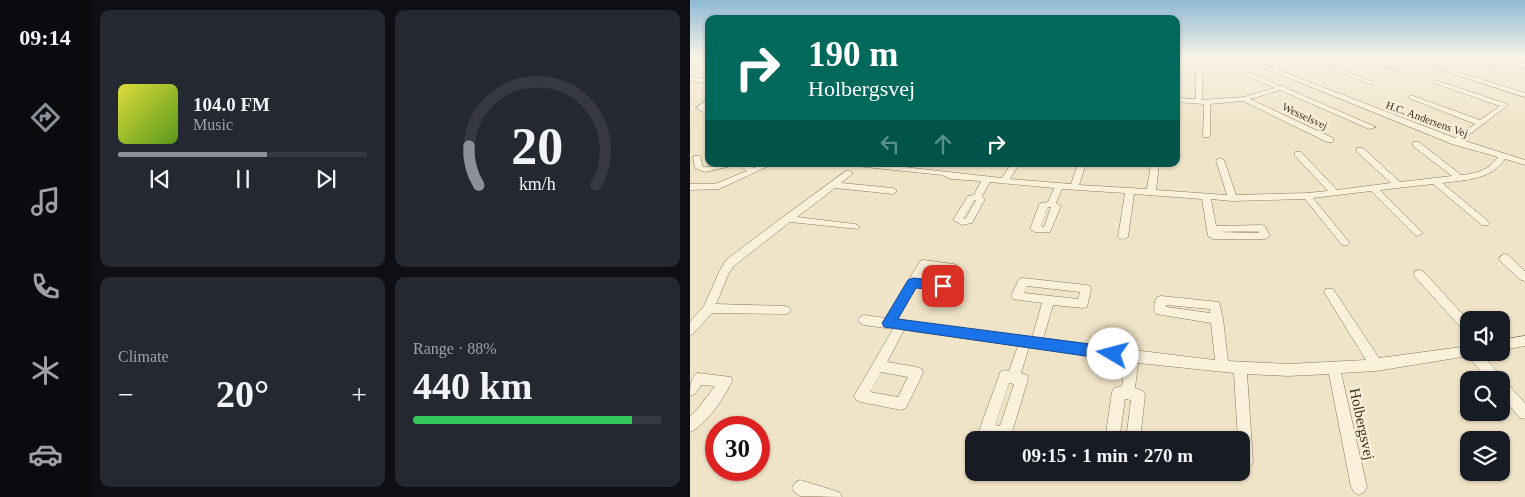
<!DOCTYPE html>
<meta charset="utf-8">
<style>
body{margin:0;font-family:"Times New Roman",serif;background:#242831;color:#f1f3f6;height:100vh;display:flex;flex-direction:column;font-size:19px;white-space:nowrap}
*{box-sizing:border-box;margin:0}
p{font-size:16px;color:#9ea1a6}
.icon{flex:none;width:28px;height:28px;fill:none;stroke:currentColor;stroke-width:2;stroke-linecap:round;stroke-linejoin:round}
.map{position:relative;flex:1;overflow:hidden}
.side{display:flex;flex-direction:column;gap:10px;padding:10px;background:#0d0f14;width:600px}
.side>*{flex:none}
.guide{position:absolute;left:15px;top:15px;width:475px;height:152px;border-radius:10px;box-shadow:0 1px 4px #0004;background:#00695c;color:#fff;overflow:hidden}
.tools{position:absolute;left:770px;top:311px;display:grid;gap:10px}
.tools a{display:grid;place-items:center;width:50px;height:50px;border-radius:10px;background:#171b24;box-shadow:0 1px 4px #0004;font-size:25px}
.speed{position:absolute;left:15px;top:416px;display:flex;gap:10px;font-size:25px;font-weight:700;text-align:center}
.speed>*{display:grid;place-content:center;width:65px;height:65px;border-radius:50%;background:#171b24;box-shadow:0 1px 4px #0004;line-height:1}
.speed .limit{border:8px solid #d22;background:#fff;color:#111}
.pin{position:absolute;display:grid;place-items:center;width:42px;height:42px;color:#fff;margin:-21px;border-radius:10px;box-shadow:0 2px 8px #0006}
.me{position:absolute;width:55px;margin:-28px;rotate:278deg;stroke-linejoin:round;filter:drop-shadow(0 0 4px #0008)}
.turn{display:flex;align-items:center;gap:18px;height:105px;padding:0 20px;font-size:22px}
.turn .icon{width:65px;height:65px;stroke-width:2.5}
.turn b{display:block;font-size:35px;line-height:42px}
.lanes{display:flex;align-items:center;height:48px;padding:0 20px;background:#0003;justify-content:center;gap:25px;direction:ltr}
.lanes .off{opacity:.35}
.big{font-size:38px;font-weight:800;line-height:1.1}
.side .card{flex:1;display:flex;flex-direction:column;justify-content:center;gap:8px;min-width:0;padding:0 18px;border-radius:10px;background:#242831}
.side .dial{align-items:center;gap:0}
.dial svg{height:130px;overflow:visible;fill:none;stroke:#363941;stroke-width:7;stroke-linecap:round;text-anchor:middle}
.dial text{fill:#f1f3f6;stroke:none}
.song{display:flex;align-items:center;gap:15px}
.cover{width:60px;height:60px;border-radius:8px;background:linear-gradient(135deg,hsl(60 70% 55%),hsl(90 70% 35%))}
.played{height:5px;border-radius:2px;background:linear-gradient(90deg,#8c9099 60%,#363941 60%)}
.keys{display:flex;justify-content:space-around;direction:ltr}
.heat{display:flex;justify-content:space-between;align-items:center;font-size:28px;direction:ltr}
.charge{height:8px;border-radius:4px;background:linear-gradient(90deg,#34c759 88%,#363941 0)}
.side .tiles{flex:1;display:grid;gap:10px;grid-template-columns:repeat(2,1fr)}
.trip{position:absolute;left:275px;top:431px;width:285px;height:50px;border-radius:10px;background:#171b24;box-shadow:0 1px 4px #0004;font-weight:800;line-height:50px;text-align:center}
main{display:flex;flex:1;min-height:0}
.tabs{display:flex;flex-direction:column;width:90px;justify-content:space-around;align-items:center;background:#090b0e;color:#9ea1a6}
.tabs .icon{width:35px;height:35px}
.tabs .on{color:#8c9099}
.tabs b{font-size:22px;color:#f1f3f6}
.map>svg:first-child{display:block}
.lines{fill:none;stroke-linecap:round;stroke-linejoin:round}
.minor-casing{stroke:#8d765c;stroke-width:1}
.minor{fill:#faf1dc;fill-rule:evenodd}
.route{fill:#1a73e8;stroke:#114b97}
.labels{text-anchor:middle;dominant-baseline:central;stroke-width:5;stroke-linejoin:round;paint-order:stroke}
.far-street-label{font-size:11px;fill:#3d2e20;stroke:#f7eed8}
.near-street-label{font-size:15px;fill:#3d2e20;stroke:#f7eed8}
</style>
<main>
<nav class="tabs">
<b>09:14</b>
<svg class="icon on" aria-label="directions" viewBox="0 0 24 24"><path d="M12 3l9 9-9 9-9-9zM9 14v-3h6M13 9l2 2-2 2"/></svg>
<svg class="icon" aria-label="music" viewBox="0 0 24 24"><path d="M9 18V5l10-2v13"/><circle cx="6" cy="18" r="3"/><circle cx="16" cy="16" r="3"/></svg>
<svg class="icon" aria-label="phone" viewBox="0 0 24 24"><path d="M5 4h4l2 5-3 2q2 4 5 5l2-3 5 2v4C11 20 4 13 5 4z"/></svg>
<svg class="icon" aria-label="climate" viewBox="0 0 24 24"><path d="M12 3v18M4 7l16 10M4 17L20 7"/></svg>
<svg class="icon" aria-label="car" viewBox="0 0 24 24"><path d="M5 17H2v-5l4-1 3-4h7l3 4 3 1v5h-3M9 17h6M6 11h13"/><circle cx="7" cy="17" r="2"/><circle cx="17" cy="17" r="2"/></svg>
</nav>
<section class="side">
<div class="tiles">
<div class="card">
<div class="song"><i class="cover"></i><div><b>104.0 FM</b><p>Music</p></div></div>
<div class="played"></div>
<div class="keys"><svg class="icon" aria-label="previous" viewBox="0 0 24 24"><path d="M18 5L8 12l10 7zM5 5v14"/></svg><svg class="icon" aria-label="pause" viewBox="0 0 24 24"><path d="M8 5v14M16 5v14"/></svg><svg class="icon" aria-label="next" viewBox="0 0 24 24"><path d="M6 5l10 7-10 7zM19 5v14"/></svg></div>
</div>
<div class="card dial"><svg viewBox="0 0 100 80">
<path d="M14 69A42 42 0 1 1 86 69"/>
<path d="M14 69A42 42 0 0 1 8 45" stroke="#8c9099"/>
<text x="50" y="56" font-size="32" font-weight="700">20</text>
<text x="50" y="72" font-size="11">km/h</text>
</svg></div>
<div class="card"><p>Climate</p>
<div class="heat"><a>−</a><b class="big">20°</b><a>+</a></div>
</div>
<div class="card"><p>Range · 88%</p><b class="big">440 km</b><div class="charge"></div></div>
</div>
</section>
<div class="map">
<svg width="835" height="497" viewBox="0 0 835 497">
<rect width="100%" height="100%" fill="#f0e4c8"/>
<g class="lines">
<!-- minor casing -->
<g class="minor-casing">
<path id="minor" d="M1,57H7L8,63L0,71V65L2,63Z
M499,57H515L516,58L513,60Z
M547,57H554L583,68L609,57H616L684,82V84H680L613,59L588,70L765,138L785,124L719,98V96H723L790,120L810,106L744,83V81H748L817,104V106L772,140L835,160V165L815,159C801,180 775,180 752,183L798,221L800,223L798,225H792L743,184L690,190L733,233L728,236L725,235L681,191L623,198L658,241L660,243L658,245H652L615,199L542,201L521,199L526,226L572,225L575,226L580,236L575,239H523L518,236L512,199L444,194L438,237L433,240L428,237L435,193L372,189L366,203L371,206L360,232H345L340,229L349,205L351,203L358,202L364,188L300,182L292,196L295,199L282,223L272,225L263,220L278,196L284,195L291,181L261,179L252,175L166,166L162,164H187L312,178L321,164H329L320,179L381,184L388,164H396L389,185L457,189L461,164H469L466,190L537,195L526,160L530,158L534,160L546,195L617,193L638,191L605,156V152H611L647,190L701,183L667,152V148H673L710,182L762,176L723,146V142H729L771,175C786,174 799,170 808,157L762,144ZM284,200H286L276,218L273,219ZM358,207H361L354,227L351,226ZM568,231L569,233L527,232Z
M668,57H676L710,69L705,70Z
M711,57H719L835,93V97Z
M798,57H806L835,64V68Z
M776,60H780L807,69L804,71L776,62Z
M509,69L512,71V100L554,97L585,88L555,75L554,74L557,72L590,86H595L596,88L686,127L679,129L590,90L560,99L643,138V142H637L553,101L520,104V135L519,137H513L514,104L486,102V98L506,99V71Z
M0,76L19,80V84L0,80Z
M19,98V104L14,108L19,110V115L6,108Z
M4,156H10L13,167C22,168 32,163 42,164L41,166L15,172L5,168L3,158Z
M49,164H58L64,168L73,164H83L29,189L0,190V184H25L57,171Z
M156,171H159L163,173L151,183L203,188L207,191L203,194L145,188L107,217L165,224L168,225L170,227L168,229L100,222L44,266L39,273L26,304L95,306L99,307L101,310L99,313L95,314L22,313L4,333L0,335V322L14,306L29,272L36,260L93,217Z
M814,254L818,255L835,271V281L831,280L810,261L809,258Z
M234,260L263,264L267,265L268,268L257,289L253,290L226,287L207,320L342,338L352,303L323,299L321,296L329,279L333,278L396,285L400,286L401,289L397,307L393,308L363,305L353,339L525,360L521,323L466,314C463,309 464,302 467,297L471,296L529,302L533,319L538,361L598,364L676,360L634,292L635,289H643L689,358L779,346V352H790L811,376L812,381L816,382L835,403V419L830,418L811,396V380H798L778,356L686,371L651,373L677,487L674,492L669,495L664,492L661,487L639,374L598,376L557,374L563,461L561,466L556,468L551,466V440H548L544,373L448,363L445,388L453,391L455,395L450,440H436L441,400L435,399L429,440H415L422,392L424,388L432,386L436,361L339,347L331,373L337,375L338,379L320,439C311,441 300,439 291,436L289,431L309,376L310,372L315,370L319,371L328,346L214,330L197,362L227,367L232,369L233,373L216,408L211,410L171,402L166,400L164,396L203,329L174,325L170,323L168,320L170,317L174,315L196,318L230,261ZM237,268L256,271L250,282L230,280ZM337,286L390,292L388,299L334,293ZM476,305L520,309V313L476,307ZM191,372L218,377L208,397L180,392ZM319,383L324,384L310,426L305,425Z
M729,270L733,271L779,321V334L775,332L725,277L724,274L725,271Z
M835,336V346L811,350V340Z
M8,373L41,377L42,381C35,397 16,425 0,432V416L7,410L25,386L11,385L5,394L0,396C0,387 0,377 8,373Z
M110,480L149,492L152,497L110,496L105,493L102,488L105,483Z"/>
</g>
<!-- minor -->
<use href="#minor" class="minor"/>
</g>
<!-- sky -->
<linearGradient id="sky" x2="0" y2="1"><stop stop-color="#8fbad6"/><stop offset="0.45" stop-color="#f8f3e6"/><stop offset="1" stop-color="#f8f3e6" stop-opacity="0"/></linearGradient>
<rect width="835" height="126" fill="url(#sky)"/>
<!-- route -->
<path class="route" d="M223,278L253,281L257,283L259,286L257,289L253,291L226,288L208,319L423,347L428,349L430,354L428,358L423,360L194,327L192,323L194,320L218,280Z"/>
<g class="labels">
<!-- far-street labels -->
<g class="far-street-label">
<text transform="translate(615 116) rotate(25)">Wesselsvej</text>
<text transform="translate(737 119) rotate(20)">H.C. Andersens Vej</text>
</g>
<!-- near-street labels -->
<g class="near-street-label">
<text transform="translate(672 424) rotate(78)">Holbergsvej</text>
</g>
</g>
</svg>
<div class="tools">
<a><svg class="icon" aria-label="sound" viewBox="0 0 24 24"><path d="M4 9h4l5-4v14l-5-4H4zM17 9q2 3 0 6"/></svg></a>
<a><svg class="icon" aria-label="search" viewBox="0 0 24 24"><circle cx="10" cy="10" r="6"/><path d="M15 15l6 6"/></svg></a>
<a><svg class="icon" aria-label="layers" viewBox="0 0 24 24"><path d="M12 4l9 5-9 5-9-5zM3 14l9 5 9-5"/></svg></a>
</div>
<div class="speed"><div class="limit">30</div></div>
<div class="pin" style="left:253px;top:286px;background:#d93025"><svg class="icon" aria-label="arrive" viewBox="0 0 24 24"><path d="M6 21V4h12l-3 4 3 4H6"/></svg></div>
<svg class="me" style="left:423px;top:354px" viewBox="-20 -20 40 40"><circle r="19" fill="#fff"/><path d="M0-13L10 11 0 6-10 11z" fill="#1a73e8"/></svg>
<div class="trip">09:15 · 1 min · 270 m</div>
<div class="guide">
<div class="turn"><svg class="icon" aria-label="right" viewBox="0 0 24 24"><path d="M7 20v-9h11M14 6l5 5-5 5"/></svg><div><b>190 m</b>Holbergsvej</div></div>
<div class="lanes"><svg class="icon off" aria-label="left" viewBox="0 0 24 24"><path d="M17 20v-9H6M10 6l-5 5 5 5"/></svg><svg class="icon off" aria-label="ahead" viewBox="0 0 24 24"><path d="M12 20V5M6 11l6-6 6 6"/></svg><svg class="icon" aria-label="right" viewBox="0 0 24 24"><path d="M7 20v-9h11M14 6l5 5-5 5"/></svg></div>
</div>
</div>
</main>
